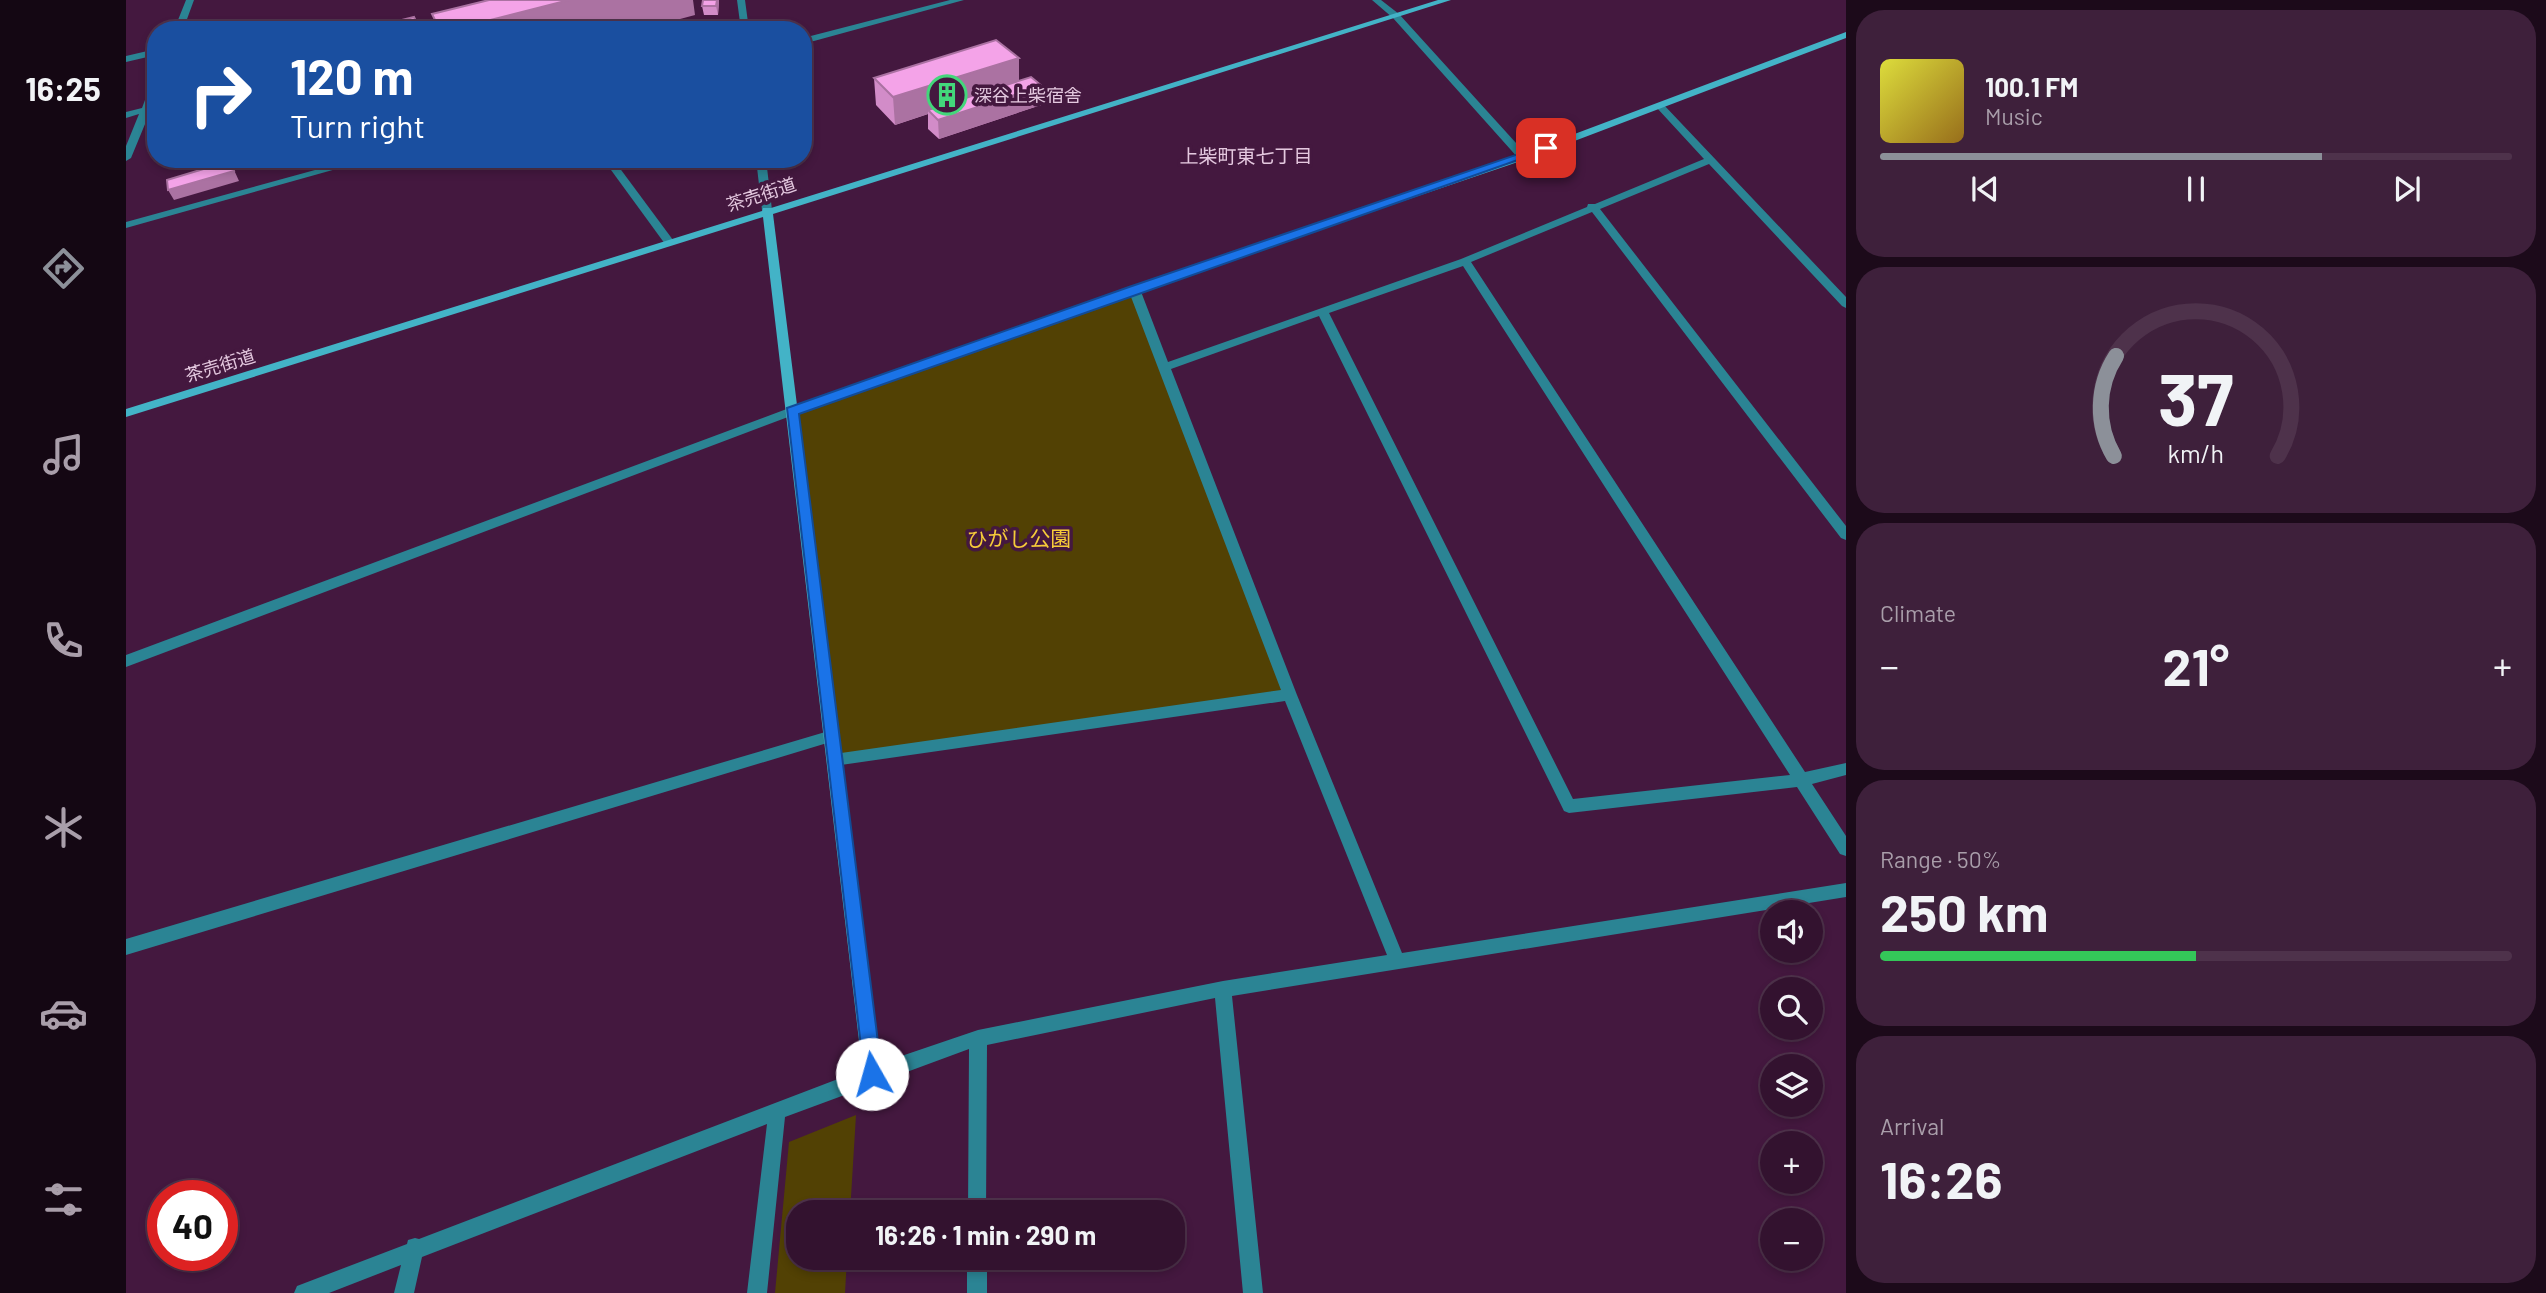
<!DOCTYPE html>
<meta charset="utf-8">
<style>
body{margin:0;font-family:Barlow,"Noto Sans JP",sans-serif;background:#3e203b;color:#f1f3f6;height:100vh;display:flex;flex-direction:column;font-size:26px;white-space:nowrap}
*{box-sizing:border-box;margin:0}
p{font-size:23px;color:#a99eaa}
.icon{flex:none;width:38px;height:38px;fill:none;stroke:currentColor;stroke-width:2;stroke-linecap:round;stroke-linejoin:round}
.map{position:relative;flex:1;overflow:hidden}
.sheet{display:flex;flex-direction:column;gap:10px;padding:10px;background:#1c0a1a;width:700px}
.sheet>*{flex:none}
.hud{position:absolute;left:21px;top:21px;width:665px;height:147px;border-radius:28px;box-shadow:0 4px 10px #0003,0 0 0 2px #4e324b;background:#1a4fa0;color:#fff;overflow:hidden}
.fabs{position:absolute;left:1634px;top:900px;display:grid;gap:14px}
.fabs a{display:grid;place-items:center;width:63px;height:63px;border-radius:50%;background:#33122f;box-shadow:0 4px 10px #0003,0 0 0 2px #4e324b;font-size:35px}
.speed{position:absolute;left:21px;top:1180px;display:flex;gap:14px;font-size:35px;font-weight:700;text-align:center}
.speed>*{display:grid;place-content:center;width:91px;height:91px;border-radius:50%;background:#33122f;box-shadow:0 4px 10px #0003,0 0 0 2px #4e324b;line-height:1}
.speed .limit{border:10px solid #d22;background:#fff;color:#111}
.pin{position:absolute;display:grid;place-items:center;width:60px;height:60px;color:#fff;margin:-30px;border-radius:14px;box-shadow:0 4px 10px #0006}
.me{position:absolute;width:77px;margin:-38px;rotate:353deg;stroke-linejoin:round;filter:drop-shadow(0 0 5px #0008)}
.turn{display:flex;align-items:center;gap:24px;height:147px;padding:0 28px;font-size:32px}
.turn .icon{width:91px;height:91px;stroke-width:2.5}
.turn b{display:block;font-size:49px;line-height:60px}
.big{font-size:52px;font-weight:700;line-height:1.1}
.sheet .widget{flex:1;display:flex;flex-direction:column;justify-content:center;gap:10px;min-width:0;padding:0 24px;border-radius:28px;background:#3e203b}
.sheet .dial{align-items:center;gap:0}
.dial svg{height:182px;overflow:visible;fill:none;stroke:#4e324b;stroke-width:7;stroke-linecap:round;text-anchor:middle}
.dial text{fill:#f1f3f6;stroke:none}
.song{display:flex;align-items:center;gap:21px}
.cover{width:84px;height:84px;border-radius:10px;background:linear-gradient(135deg,hsl(60 70% 55%),hsl(40 70% 35%))}
.played{height:7px;border-radius:4px;background:linear-gradient(90deg,#8c9099 70%,#4e324b 70%)}
.keys{display:flex;justify-content:space-around;direction:ltr}
.heat{display:flex;justify-content:space-between;align-items:center;font-size:38px;direction:ltr}
.charge{height:10px;border-radius:5px;background:linear-gradient(90deg,#34c759 50%,#4e324b 0)}
.trip{position:absolute;left:660px;top:1200px;width:399px;height:70px;border-radius:28px;background:#33122f;box-shadow:0 4px 10px #0003,0 0 0 2px #4e324b;font-weight:700;line-height:70px;text-align:center}
main{display:flex;flex:1;min-height:0}
.tab-bar{display:flex;flex-direction:column;width:126px;justify-content:space-around;align-items:center;background:#140713;color:#a99eaa}
.tab-bar .icon{width:49px;height:49px}
.tab-bar .on{color:#8c9099}
.tab-bar b{font-size:32px;color:#f1f3f6}
.map>svg:first-child{display:block}
.green{fill:#524104}
.lines{fill:none;stroke-linecap:round;stroke-linejoin:round}
.lane{fill:#2b8494;fill-rule:evenodd}
.street{fill:#2b8494;fill-rule:evenodd}
.secondary{fill:#43b3c7;fill-rule:evenodd}
.wall{fill:#d28cc8}
.shaded-wall{fill:#ab72a2}
.building{fill:#f4a3e8;stroke:#ab72a2;stroke-width:2}
.route{fill:#1a73e8;stroke:#114b97;stroke-width:2}
.labels{text-anchor:middle;dominant-baseline:central;stroke-width:7;stroke-linejoin:round;paint-order:stroke}
.far-poi-label{font-size:18px;fill:#e4c8df;stroke:#44183f;text-anchor:start}
.far-street-label{font-size:18px;fill:#e4c8df;stroke:#44183f}
.far-neighbourhood-label{font-size:19px;fill:#e4c8df;stroke:#44183f}
.park-label{font-size:21px;fill:#f5cb39;stroke:#44183f}
</style>
<main>
<nav class="tab-bar">
<b>16:25</b>
<svg class="icon on" aria-label="directions" viewBox="0 0 24 24"><path d="M12 3l9 9-9 9-9-9zM9 14v-3h6M13 9l2 2-2 2"/></svg>
<svg class="icon" aria-label="music" viewBox="0 0 24 24"><path d="M9 18V5l10-2v13"/><circle cx="6" cy="18" r="3"/><circle cx="16" cy="16" r="3"/></svg>
<svg class="icon" aria-label="phone" viewBox="0 0 24 24"><path d="M5 4h4l2 5-3 2q2 4 5 5l2-3 5 2v4C11 20 4 13 5 4z"/></svg>
<svg class="icon" aria-label="climate" viewBox="0 0 24 24"><path d="M12 3v18M4 7l16 10M4 17L20 7"/></svg>
<svg class="icon" aria-label="car" viewBox="0 0 24 24"><path d="M5 17H2v-5l4-1 3-4h7l3 4 3 1v5h-3M9 17h6M6 11h13"/><circle cx="7" cy="17" r="2"/><circle cx="17" cy="17" r="2"/></svg>
<svg class="icon" aria-label="filters" viewBox="0 0 24 24"><path d="M4 7h16M4 17h16"/><circle cx="9" cy="7" r="2"/><circle cx="15" cy="17" r="2"/></svg>
</nav>
<div class="map">
<svg width="1720" height="1293" viewBox="0 0 1720 1293">
<rect width="100%" height="100%" fill="#44183f"/>
<!-- green -->
<path class="green" d="M1008,289L1164,695L708,760L666,411Z
M730,1115L724,1213H672V1258H721L719,1293H649L663,1142Z"/>
<g class="lines">
<!-- lane -->
<path class="lane" d="M477,159H487L547,240V244H539Z"/>
<!-- street -->
<path class="street" d="M60,0H68L57,30H48Z
M611,0H619L623,30H615Z
M824,0H838L677,44V38Z
M1246,0H1255L1273,14L1401,155V159H1393L1267,18Z
M30,49V55L0,62V56Z
M30,81V96L26,105L29,106L30,109L24,112L5,158L0,161V146L13,114L0,118V112L16,108L25,84Z
M1531,104H1537L1720,297V308L1716,306L1583,164L1474,209L1720,526V540L1715,538L1466,212L1345,262L1679,772L1720,763V775L1686,784L1720,836V856L1714,854L1671,787L1443,813L1438,811L1193,316L1045,369L1171,695L1276,953L1720,883V897L1106,996L1137,1293H1117L1089,998L861,1045L860,1213H842L843,1049L659,1117L641,1293H621L641,1124L296,1257L288,1293H268L275,1265L203,1293H168L171,1286L281,1244L282,1240L289,1238L293,1239L746,1066L852,1030L1097,981L1261,955L1159,701L708,766L703,764L701,760L703,756L708,754L1155,690L1002,289L1008,286L1014,289L1042,362L1335,259L1461,207L1462,204H1469L1578,159L1531,108ZM1337,266L1664,775L1447,799L1203,313Z
M229,159H246L0,228V222Z
M630,159H640L646,210L641,213L636,210Z
M666,407L672,411L670,414L0,667V655Z
M706,730L711,732L713,736L711,740L0,955V939Z
M841,1258H861V1293H841Z"/>
<!-- secondary -->
<path class="secondary" d="M1312,0H1325L647,214L671,405L1004,287L1393,155L1720,32V38L1401,159L1012,291L672,413L755,1075L752,1081L746,1084L740,1081L737,1075L637,217L0,417V409L636,211L637,208H645Z"/>
</g>
<!-- wall -->
<path class="wall" d="M593,0L592,15H578L576,6Z
M748,78L893,81L915,105L813,139L802,129V114L769,125L750,105Z"/>
<!-- shaded-wall -->
<path class="shaded-wall" d="M443,0H567L569,15L513,30H325Z
M591,0H593L592,15L590,6Z
M893,58V85L802,110V114L769,125L767,97Z
M916,86L915,105L813,139L812,120Z
M30,97V109L24,98Z
M104,161L113,181L48,200L42,190Z"/>
<!-- building -->
<path class="building" d="M363,0H443L325,30H314L306,14Z
M577,0H591L590,6H576Z
M288,17L294,30H236Z
M870,40L893,58L767,97L748,78Z
M905,77L916,86L812,120L802,110Z
M30,78V97L24,98L21,80Z
M104,161L108,171L42,190L41,180Z"/>
<!-- route -->
<path class="route" d="M1416,146L1426,148L673,414L756,1074L753,1081L746,1084L739,1081L661,408L1003,287Z"/>
<!-- icons -->
<defs>
<g id="building-ring" transform="scale(2.0125)"><circle r="9.5" fill="#44183f" stroke="#43d77b" stroke-width="1.5"/><path d="M-4-6H4V6H1V3H-1V6H-4ZM-2.5-4.3h1.7v1.8h-1.7ZM.8-4.3h1.7v1.8H.8ZM-2.5-1h1.7V.8h-1.7ZM.8-1h1.7V.8H.8Z" fill="#43d77b"/></g>
</defs>
<g fill-rule="evenodd">
<use href="#building-ring" x="821" y="95"/>
</g>
<g class="labels">
<!-- far-poi labels -->
<g class="far-poi-label">
<text x="848" y="95">深谷上柴宿舎</text>
</g>
<!-- far-street labels -->
<g class="far-street-label">
<text transform="translate(635 194) rotate(-18)">茶売街道</text>
<text transform="translate(94 365) rotate(-17)">茶売街道</text>
</g>
<!-- far-neighbourhood labels -->
<g class="far-neighbourhood-label">
<text x="1120" y="155">上柴町東七丁目</text>
</g>
<!-- park labels -->
<g class="park-label">
<text x="893" y="537">ひがし公園</text>
</g>
</g>
</svg>
<div class="fabs">
<a><svg class="icon" aria-label="sound" viewBox="0 0 24 24"><path d="M4 9h4l5-4v14l-5-4H4zM17 9q2 3 0 6"/></svg></a>
<a><svg class="icon" aria-label="search" viewBox="0 0 24 24"><circle cx="10" cy="10" r="6"/><path d="M15 15l6 6"/></svg></a>
<a><svg class="icon" aria-label="layers" viewBox="0 0 24 24"><path d="M12 4l9 5-9 5-9-5zM3 14l9 5 9-5"/></svg></a>
<a>+</a>
<a>−</a>
</div>
<div class="speed"><div class="limit">40</div></div>
<div class="pin" style="left:1420px;top:148px;background:#d93025"><svg class="icon" aria-label="arrive" viewBox="0 0 24 24"><path d="M6 21V4h12l-3 4 3 4H6"/></svg></div>
<svg class="me" style="left:746px;top:1074px" viewBox="-20 -20 40 40"><circle r="19" fill="#fff"/><path d="M0-13L10 11 0 6-10 11z" fill="#1a73e8"/></svg>
<div class="trip">16:26 · 1 min · 290 m</div>
<div class="hud">
<div class="turn"><svg class="icon" aria-label="right" viewBox="0 0 24 24"><path d="M7 20v-9h11M14 6l5 5-5 5"/></svg><div><b>120 m</b>Turn right</div></div>
</div>
</div>
<section class="sheet">
<div class="widget">
<div class="song"><i class="cover"></i><div><b>100.1 FM</b><p>Music</p></div></div>
<div class="played"></div>
<div class="keys"><svg class="icon" aria-label="previous" viewBox="0 0 24 24"><path d="M18 5L8 12l10 7zM5 5v14"/></svg><svg class="icon" aria-label="pause" viewBox="0 0 24 24"><path d="M8 5v14M16 5v14"/></svg><svg class="icon" aria-label="next" viewBox="0 0 24 24"><path d="M6 5l10 7-10 7zM19 5v14"/></svg></div>
</div>
<div class="widget dial"><svg viewBox="0 0 100 80">
<path d="M14 69A42 42 0 1 1 86 69"/>
<path d="M14 69A42 42 0 0 1 15 25" stroke="#8c9099"/>
<text x="50" y="56" font-size="32" font-weight="700">37</text>
<text x="50" y="72" font-size="11">km/h</text>
</svg></div>
<div class="widget"><p>Climate</p>
<div class="heat"><a>−</a><b class="big">21°</b><a>+</a></div>
</div>
<div class="widget"><p>Range · 50%</p><b class="big">250 km</b><div class="charge"></div></div>
<div class="widget"><p>Arrival</p><b class="big">16:26</b></div>
</section>
</main>
